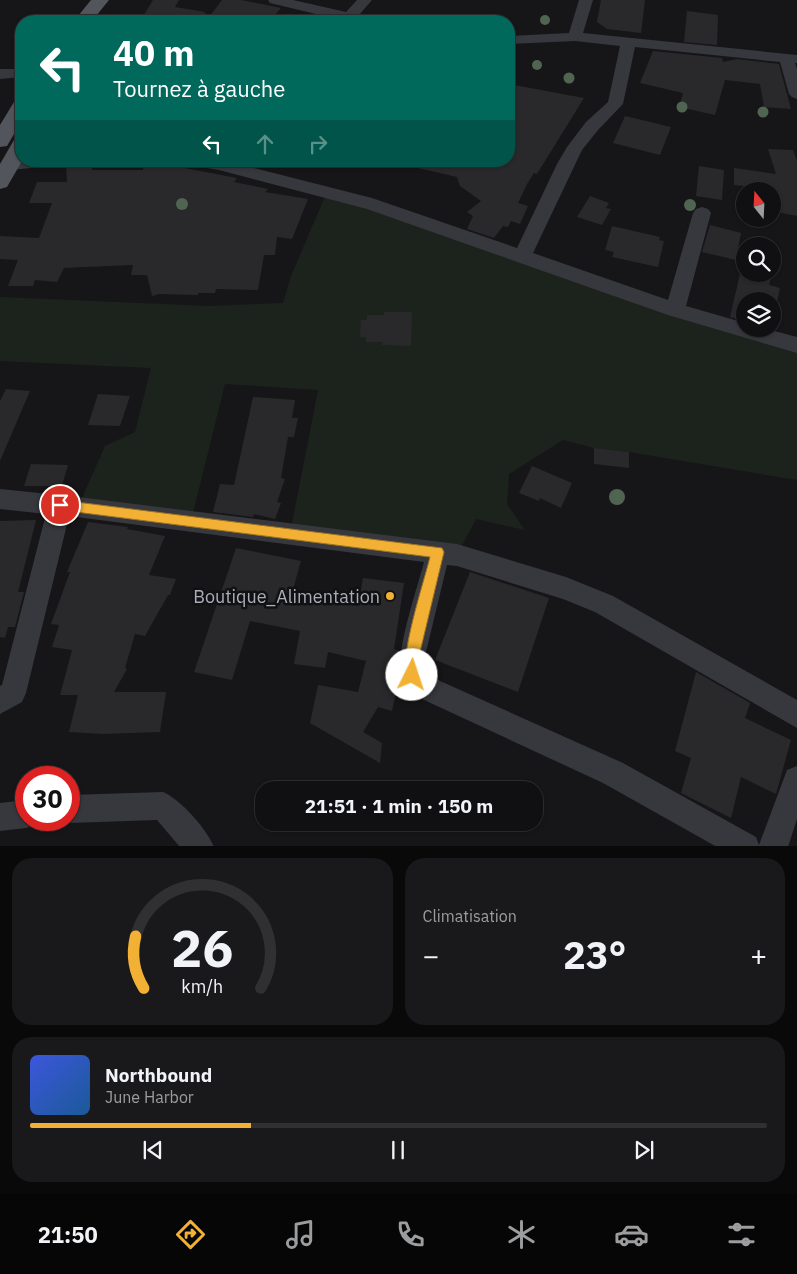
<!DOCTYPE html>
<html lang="fr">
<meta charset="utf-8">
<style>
body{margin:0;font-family:"IBM Plex Sans",sans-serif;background:#19191b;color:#f1f3f6;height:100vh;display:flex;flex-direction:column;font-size:19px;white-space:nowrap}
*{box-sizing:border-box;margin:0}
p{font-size:16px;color:#9c9d9f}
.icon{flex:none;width:28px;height:28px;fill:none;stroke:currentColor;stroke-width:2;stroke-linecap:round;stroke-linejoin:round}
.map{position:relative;height:846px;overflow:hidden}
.drawer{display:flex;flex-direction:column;gap:12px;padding:12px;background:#09090a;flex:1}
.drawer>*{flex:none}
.hud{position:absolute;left:15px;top:15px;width:500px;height:152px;border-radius:20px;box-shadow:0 1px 4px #0004,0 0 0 1px #303032;background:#00695c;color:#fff;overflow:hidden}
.needle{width:32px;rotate:342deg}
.tools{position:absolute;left:736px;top:182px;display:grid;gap:10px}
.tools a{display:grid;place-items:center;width:45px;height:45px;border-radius:50%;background:#101012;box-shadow:0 1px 4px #0004,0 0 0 1px #303032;font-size:25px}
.speed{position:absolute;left:15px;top:766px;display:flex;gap:10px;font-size:25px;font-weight:700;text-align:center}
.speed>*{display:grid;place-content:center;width:65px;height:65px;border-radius:50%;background:#101012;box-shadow:0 1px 4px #0004,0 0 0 1px #303032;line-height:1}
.speed .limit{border:8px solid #d22;background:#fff;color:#111}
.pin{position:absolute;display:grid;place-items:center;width:42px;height:42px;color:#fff;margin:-21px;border:2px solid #fff;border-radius:50%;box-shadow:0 1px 5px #0007}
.me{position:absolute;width:55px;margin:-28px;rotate:4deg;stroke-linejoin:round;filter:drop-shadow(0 0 4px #0008)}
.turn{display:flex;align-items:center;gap:18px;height:105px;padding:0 15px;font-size:22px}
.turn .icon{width:65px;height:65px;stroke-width:2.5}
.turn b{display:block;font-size:35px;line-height:42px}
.lanes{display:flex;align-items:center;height:48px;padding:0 15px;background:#0003;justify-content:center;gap:25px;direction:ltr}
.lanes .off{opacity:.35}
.big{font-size:38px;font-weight:700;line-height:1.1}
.drawer .card{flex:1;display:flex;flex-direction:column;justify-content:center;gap:8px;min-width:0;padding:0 18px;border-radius:20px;background:#19191b}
.drawer .dial{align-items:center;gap:0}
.dial svg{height:130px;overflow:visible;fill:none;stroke:#303032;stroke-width:7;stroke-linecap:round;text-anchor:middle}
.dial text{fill:#f1f3f6;stroke:none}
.song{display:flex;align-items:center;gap:15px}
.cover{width:60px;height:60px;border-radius:8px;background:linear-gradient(135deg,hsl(230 70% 55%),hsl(210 70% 35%))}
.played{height:5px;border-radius:2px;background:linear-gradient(90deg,#f2b134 30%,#303032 30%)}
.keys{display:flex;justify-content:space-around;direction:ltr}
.heat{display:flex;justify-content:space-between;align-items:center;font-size:28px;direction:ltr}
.drawer .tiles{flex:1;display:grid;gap:12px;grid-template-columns:1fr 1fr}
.card:last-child{grid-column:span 2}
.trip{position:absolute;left:255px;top:781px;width:288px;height:50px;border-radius:20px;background:#101012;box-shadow:0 1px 4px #0004,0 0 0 1px #303032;font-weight:700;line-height:50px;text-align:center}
.tab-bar{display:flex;height:80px;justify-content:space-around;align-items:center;background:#060607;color:#9c9d9f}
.tab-bar .icon{width:35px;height:35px}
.tab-bar .current{color:#f2b134}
.tab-bar b{font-size:22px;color:#f1f3f6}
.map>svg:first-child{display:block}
.green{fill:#1c231d}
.building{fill:#29292c}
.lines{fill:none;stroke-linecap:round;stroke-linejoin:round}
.minor{fill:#37383d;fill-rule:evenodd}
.major{fill:#53555c;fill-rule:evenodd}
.tree{fill:#506452}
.route{fill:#f2b134;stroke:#9d7322}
.poi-dot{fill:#f2b134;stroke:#111113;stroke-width:2}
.labels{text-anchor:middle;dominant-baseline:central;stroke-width:5;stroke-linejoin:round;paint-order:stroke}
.poi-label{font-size:18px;fill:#a8adb8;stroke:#111113;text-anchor:end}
</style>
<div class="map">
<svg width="797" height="847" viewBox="0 0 797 847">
<rect width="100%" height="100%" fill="#161618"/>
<!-- green -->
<path class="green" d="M326,194L675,310L797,345V480L629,452L594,448L563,440L509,474L507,504L525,530L476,519L457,555L290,534L318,390L225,384L191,521L78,507L105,446L135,432L151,368L0,361V297L209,306L283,303L291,276Z"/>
<!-- building -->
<path class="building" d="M153,0H179L175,7L205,12L204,21H140Z
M222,0H241L281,8L270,21H206Z
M601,0H645L641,33L607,29L597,22Z
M687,11L718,15L717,45L684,42Z
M653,51L722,58L723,62L737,59L779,64L791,109L764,107L760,84L725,80L715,115L679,107L683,93L640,83Z
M509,84L584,98L537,174L534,173L527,184L518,203L528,206L520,224L511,221L508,227L503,226L494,238L467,229L473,216L467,212L481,201L460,186L457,177L418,168L419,161H509Z
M625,116L671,127L660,155L613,143Z
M768,149L793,150L797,161V216L772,211V191H760V188L734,185V168L776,174Z
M144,161H174V166L237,178L234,182L268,189L265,192L308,199L292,239L277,237L275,255H264L258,290L216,289L215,293H198V295L159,294L152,296L147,275H131L133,265L64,268L57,282L35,280L33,286H8L18,260L0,259V236L39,238L52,203H29L37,182H67L66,164L81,162L82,165L93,164L92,170H143Z
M699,166L724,170L722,200L696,196Z
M590,196L609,203L606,208L611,209L602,225L577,217Z
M710,225L741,233L736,260L702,252Z
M612,226L660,237L659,240L664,241L658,267L612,257L614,252L605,250Z
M740,274H772L769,285L780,288L772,325V301H745V321L730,317Z
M384,312H412L411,346L382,345L383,342H366V337H360L361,320H367V315H384Z
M6,389L30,391L0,461V401Z
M98,394L130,396L120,426L88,425Z
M253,397L295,400L292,418H298L294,437H288L281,478L285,479L277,502L281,503L275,519L254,514L253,517L213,512L220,484L234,485Z
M594,448L629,452V468L594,464Z
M31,464L68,465L62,486H24Z
M532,466L572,483L561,508L540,498L539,501L519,493Z
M36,520L18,592H24L15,627H8L5,638L0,637V521Z
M88,522L128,527L127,529L165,536L149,575L176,579L170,595H168L145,636L135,634L125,668L127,669L114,692H166L160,732L103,734L69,732L78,695H60L72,650L52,647L59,625L51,624L70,572H67Z
M236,548L301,561L292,593L358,606L363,578L404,583L394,649L400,651L398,671L399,678L392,711L378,707L363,732L382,743L380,763L310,723L318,685L358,692L366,661L328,652L325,668L294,664L300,631L250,621L232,680L194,672Z
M470,572L549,598L518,692L435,660Z
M696,672L750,703L745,718L791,740L776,794L741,777L731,818L681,793L691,758L675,751Z"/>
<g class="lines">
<!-- minor -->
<path class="minor" d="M268,0H293L346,12L357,0H372L359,15L370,18L372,21H345L270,3Z
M579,0H593L583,33L797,55V63H795L797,69V99L792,97L789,94L780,62L635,47L623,104L598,130L582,150L533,253L668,300L693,213L696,209L702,207L708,209L711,213L686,306L745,323V329H767L797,337V353L668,315L367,209L219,170L190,165L188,161H226L372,198L517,248L557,164L567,147L586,122L608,102L620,46L575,41L509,44V36L569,33Z
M0,69H21V77L0,79Z
M21,159V161H58L56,165L50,166L11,170L5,169L3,165L5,161Z
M0,489L78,497L457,544L566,577L613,596L797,700V728L595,612L563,599L457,566L447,565L426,652L425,669L440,681L623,763L756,837L759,845L787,770L797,766V819L788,847H717L603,783L422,699C416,694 405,689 402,681C392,661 418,586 424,562L69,516L26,693L22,702L0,714V686L2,685L46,514L0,509Z
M163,792C180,799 207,829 214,847H180L157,820L69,823L62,820H69V795Z
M26,800V820H38L36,824L26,828L0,831V803Z"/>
<!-- major -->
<path class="major" d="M91,0H109L92,21H74Z
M21,100V122L7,146L0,147V125L14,102Z
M21,139L22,161L7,187L0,189V164L14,140Z"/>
</g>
<!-- trees -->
<g class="tree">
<circle cx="545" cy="20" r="5"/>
<circle cx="537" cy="65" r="5"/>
<circle cx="569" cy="78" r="5.5"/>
<circle cx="682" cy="107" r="5.5"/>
<circle cx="763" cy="112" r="5.5"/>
<circle cx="182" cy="204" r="6"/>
<circle cx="690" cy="205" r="6"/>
<circle cx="617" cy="497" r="8"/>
</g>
<!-- route -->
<path class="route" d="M60,500L442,548L444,552L420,652L417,680L412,682L407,680C398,659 424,582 430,557L60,510L56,509L54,505L56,501Z"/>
<!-- markers -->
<circle class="poi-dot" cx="390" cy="596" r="5"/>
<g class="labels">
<!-- poi labels -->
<g class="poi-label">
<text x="380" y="596">Boutique_Alimentation</text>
</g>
</g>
</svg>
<div class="tools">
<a><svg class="needle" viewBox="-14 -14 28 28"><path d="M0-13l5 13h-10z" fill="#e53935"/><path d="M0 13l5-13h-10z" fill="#9c9d9f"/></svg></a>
<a><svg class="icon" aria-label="search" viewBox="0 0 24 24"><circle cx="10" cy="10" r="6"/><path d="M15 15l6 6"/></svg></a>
<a><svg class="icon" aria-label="layers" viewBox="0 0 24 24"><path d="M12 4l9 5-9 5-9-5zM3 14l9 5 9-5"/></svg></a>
</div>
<div class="speed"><div class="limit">30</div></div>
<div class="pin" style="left:60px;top:505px;background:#d93025"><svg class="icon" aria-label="arrive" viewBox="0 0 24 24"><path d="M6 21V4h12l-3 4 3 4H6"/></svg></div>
<svg class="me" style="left:412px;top:675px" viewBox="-20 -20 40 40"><circle r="19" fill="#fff"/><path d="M0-13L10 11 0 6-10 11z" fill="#f2b134"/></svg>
<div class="trip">21:51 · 1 min · 150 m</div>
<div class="hud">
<div class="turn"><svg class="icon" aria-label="left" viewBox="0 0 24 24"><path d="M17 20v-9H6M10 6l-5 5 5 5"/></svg><div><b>40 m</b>Tournez à gauche</div></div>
<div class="lanes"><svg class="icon" aria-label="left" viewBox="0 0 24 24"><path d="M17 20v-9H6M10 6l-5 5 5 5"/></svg><svg class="icon off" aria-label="ahead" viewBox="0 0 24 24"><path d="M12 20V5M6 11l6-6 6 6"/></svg><svg class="icon off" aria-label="right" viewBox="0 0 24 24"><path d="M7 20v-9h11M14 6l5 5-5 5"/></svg></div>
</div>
</div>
<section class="drawer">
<div class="tiles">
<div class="card dial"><svg viewBox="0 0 100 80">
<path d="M14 69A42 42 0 1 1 86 69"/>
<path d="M14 69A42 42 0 0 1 9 37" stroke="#f2b134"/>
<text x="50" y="56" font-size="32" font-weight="700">26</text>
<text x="50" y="72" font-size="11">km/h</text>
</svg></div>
<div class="card"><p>Climatisation</p>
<div class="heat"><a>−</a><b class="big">23°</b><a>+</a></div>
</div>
<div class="card">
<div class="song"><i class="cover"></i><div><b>Northbound</b><p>June Harbor</p></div></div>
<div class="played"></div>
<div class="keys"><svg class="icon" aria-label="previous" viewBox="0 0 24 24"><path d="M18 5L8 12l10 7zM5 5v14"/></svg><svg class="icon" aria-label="pause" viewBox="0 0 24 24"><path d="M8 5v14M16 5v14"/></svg><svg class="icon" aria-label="next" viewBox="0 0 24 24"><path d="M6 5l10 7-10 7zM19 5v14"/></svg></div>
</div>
</div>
</section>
<nav class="tab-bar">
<b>21:50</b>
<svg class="icon current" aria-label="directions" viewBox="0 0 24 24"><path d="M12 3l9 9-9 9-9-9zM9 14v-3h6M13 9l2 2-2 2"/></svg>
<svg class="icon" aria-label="music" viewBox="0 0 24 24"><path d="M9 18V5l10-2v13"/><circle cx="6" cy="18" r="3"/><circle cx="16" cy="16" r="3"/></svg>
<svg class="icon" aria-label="phone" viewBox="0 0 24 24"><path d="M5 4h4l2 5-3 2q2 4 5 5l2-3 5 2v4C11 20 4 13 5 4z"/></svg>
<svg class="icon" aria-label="climate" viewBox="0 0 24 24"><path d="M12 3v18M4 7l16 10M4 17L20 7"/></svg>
<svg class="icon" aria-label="car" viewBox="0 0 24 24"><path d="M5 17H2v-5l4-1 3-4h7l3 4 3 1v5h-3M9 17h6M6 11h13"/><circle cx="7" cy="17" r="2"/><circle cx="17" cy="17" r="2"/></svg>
<svg class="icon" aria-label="filters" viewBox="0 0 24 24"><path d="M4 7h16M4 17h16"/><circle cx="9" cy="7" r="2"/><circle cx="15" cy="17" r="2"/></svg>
</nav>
